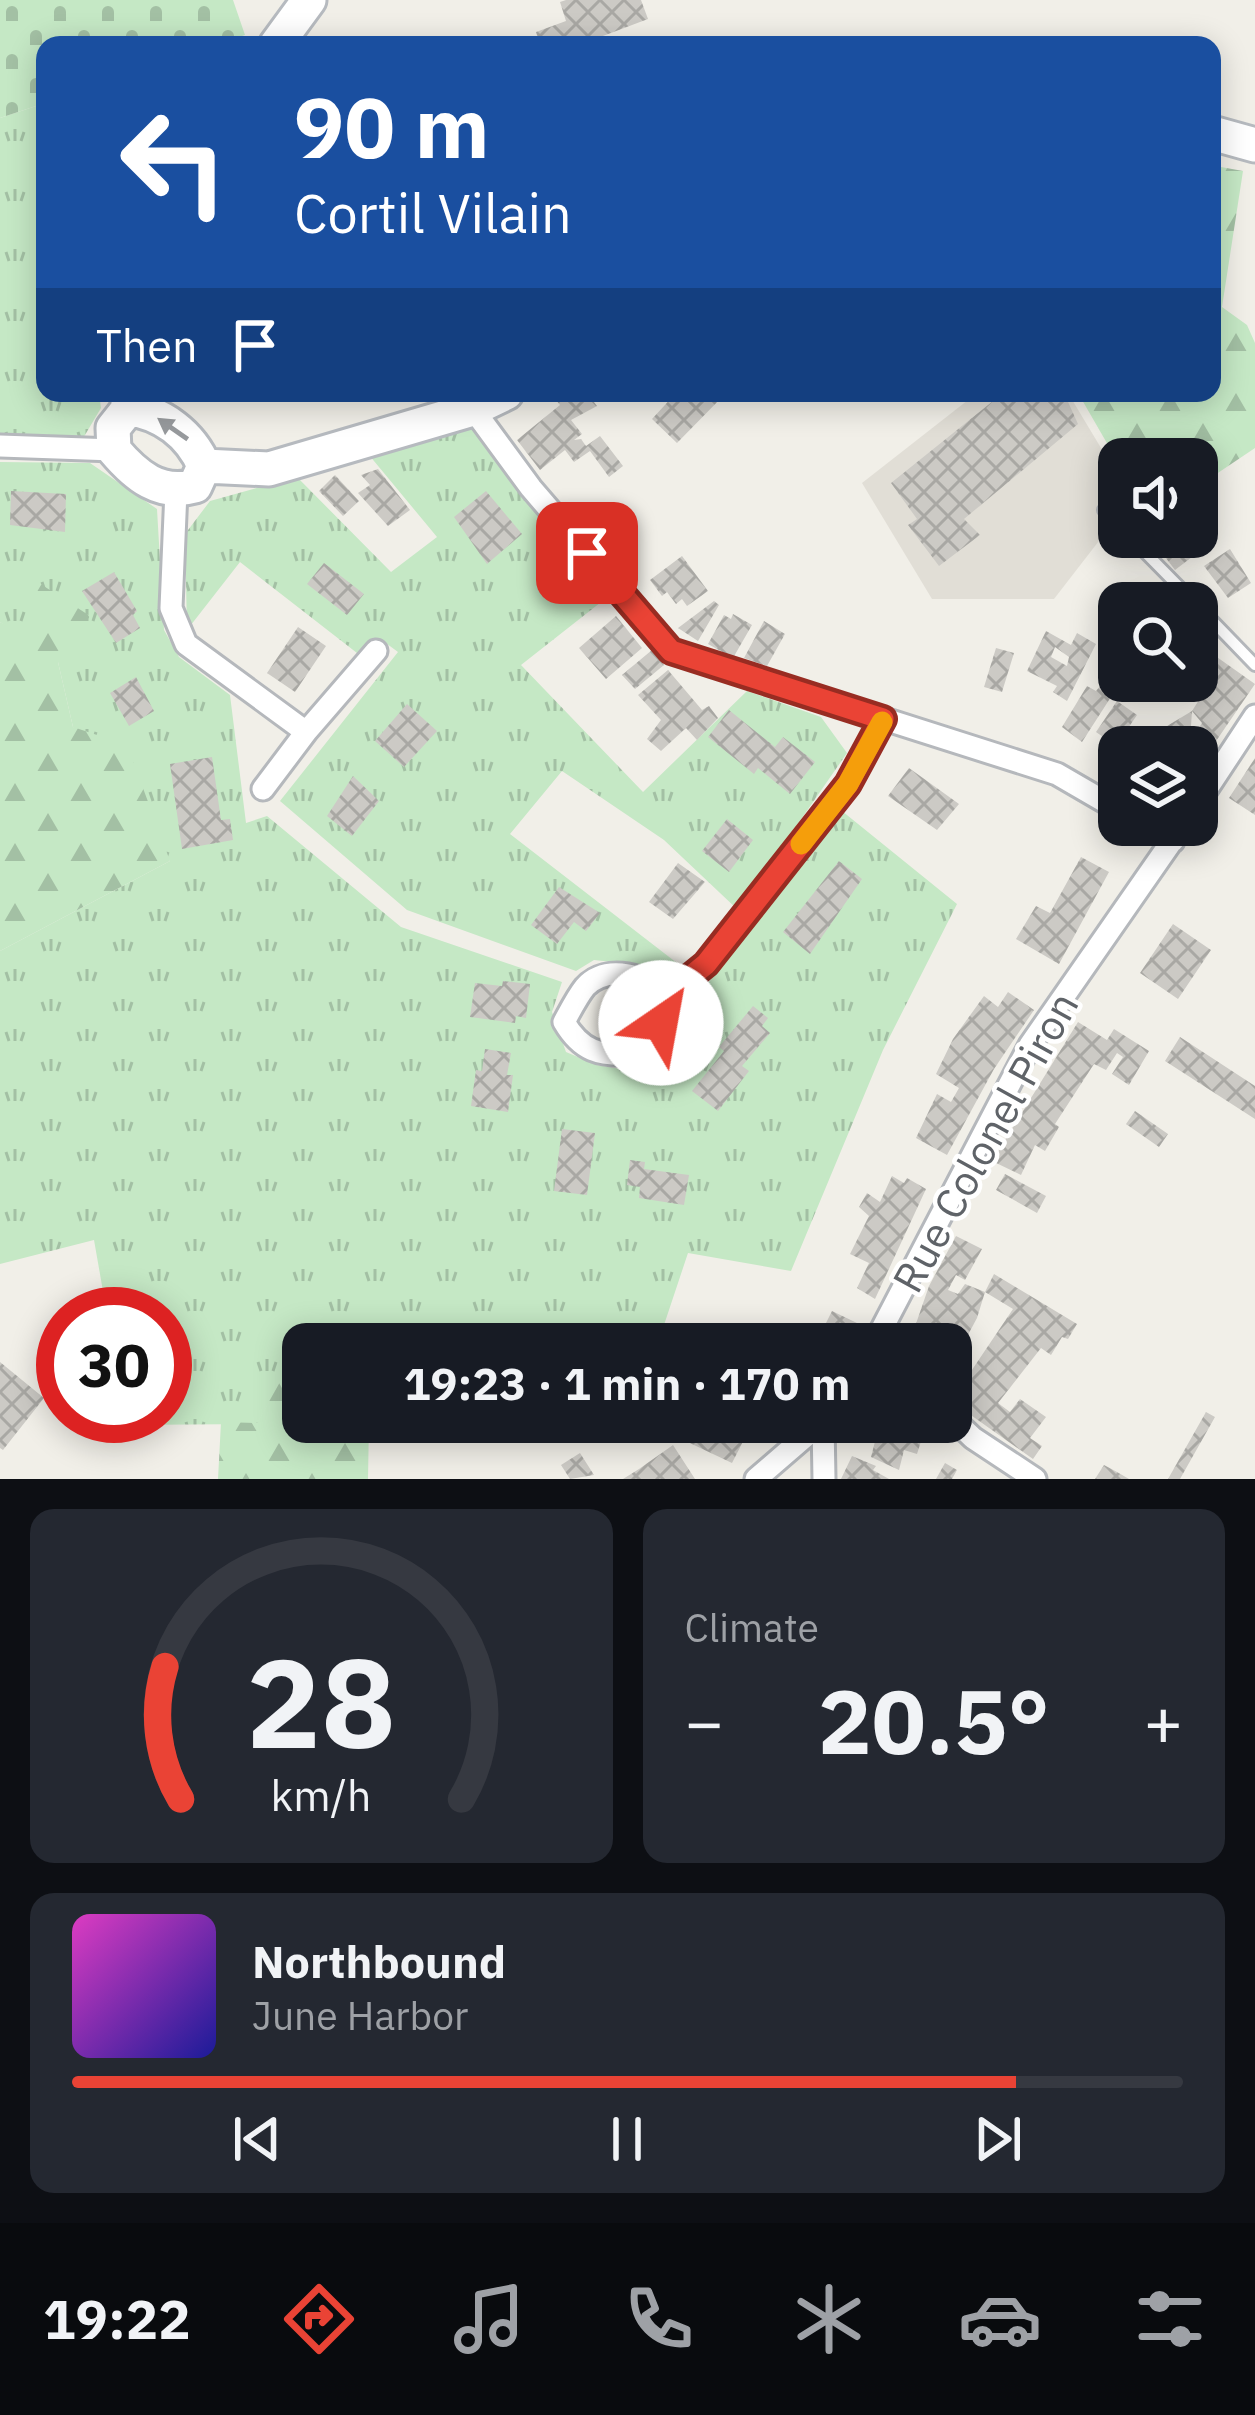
<!DOCTYPE html>
<meta charset="utf-8">
<style>
body{margin:0;font-family:"IBM Plex Sans",sans-serif;background:#242831;color:#f1f3f6;height:100vh;display:flex;flex-direction:column;font-size:45px;white-space:nowrap}
*{box-sizing:border-box;margin:0}
p{font-size:39px;color:#9ea1a6}
.icon{flex:none;width:66px;height:66px;fill:none;stroke:currentColor;stroke-width:2;stroke-linecap:round;stroke-linejoin:round}
.map{position:relative;height:1479px;overflow:hidden}
.drawer{display:flex;flex-direction:column;gap:30px;padding:30px;background:#0d0f14;flex:1}
.drawer>*{flex:none}
.hud{position:absolute;left:36px;top:36px;width:1185px;height:366px;border-radius:24px;box-shadow:0 6px 30px #0003;background:#1a4fa0;color:#fff;overflow:hidden}
.buttons{position:absolute;left:1098px;top:438px;display:grid;gap:24px}
.buttons a{display:grid;place-items:center;width:120px;height:120px;border-radius:24px;background:#171b24;box-shadow:0 6px 30px #0003;font-size:60px}
.speed{position:absolute;left:36px;top:1287px;display:flex;gap:24px;font-size:60px;font-weight:700;text-align:center}
.speed>*{display:grid;place-content:center;width:156px;height:156px;border-radius:50%;background:#171b24;box-shadow:0 6px 30px #0003;line-height:1}
.speed .limit{border:18px solid #d22;background:#fff;color:#111}
.pin{position:absolute;display:grid;place-items:center;width:102px;height:102px;color:#fff;margin:-51px;border-radius:24px;box-shadow:0 6px 18px #0006}
.me{position:absolute;width:132px;margin:-66px;rotate:33deg;stroke-linejoin:round;filter:drop-shadow(0 0 9px #0008)}
.turn{display:flex;align-items:center;gap:42px;height:252px;padding:0 60px;font-size:54px}
.turn .icon{width:156px;height:156px;stroke-width:2.5}
.turn b{display:block;font-size:84px;line-height:102px}
.then{display:flex;align-items:center;height:114px;padding:0 60px;background:#0003;gap:24px;font-size:45px}
.big{font-size:90px;font-weight:800;line-height:1.1}
.drawer .tile{flex:1;display:flex;flex-direction:column;justify-content:center;gap:18px;min-width:0;padding:0 42px;border-radius:24px;background:#242831}
.drawer .dial{align-items:center;gap:0}
.dial svg{height:312px;overflow:visible;fill:none;stroke:#363941;stroke-width:7;stroke-linecap:round;text-anchor:middle}
.dial text{fill:#f1f3f6;stroke:none}
.song{display:flex;align-items:center;gap:36px}
.cover{width:144px;height:144px;border-radius:18px;background:linear-gradient(135deg,hsl(310 70% 55%),hsl(240 70% 35%))}
.played{height:12px;border-radius:6px;background:linear-gradient(90deg,#ea4335 85%,#363941 85%)}
.keys{display:flex;justify-content:space-around;direction:ltr}
.heat{display:flex;justify-content:space-between;align-items:center;font-size:66px;direction:ltr}
.drawer .tiles{flex:1;display:grid;gap:30px;grid-template-columns:1fr 1fr}
.tile:last-child{grid-column:span 2}
.trip{position:absolute;left:282px;top:1323px;width:690px;height:120px;border-radius:24px;background:#171b24;box-shadow:0 6px 30px #0003;font-weight:800;line-height:120px;text-align:center}
.dock{display:flex;height:192px;justify-content:space-around;align-items:center;background:#090b0e;color:#9ea1a6}
.dock .icon{width:84px;height:84px}
.dock .selected{color:#ea4335}
.dock b{font-size:54px;color:#f1f3f6}
.map>svg:first-child{display:block}
.education{fill:#e1ded6}
.grass{fill:url(#grass-tufts)}
.forest{fill:url(#forest-firs)}
.cemetery{fill:url(#cemetery-stones)}
.building{fill:url(#building-cross-hatch);fill-rule:evenodd}
.lines{fill:none;stroke-linecap:round;stroke-linejoin:round}
.lane-casing{stroke:#b5b8bc;stroke-width:16}
.street-casing{stroke:#b5b8bc;stroke-width:27}
.secondary-casing{stroke:#b6babf;stroke-width:39}
.lane{stroke:#fff;stroke-width:10}
.street{stroke:#fff;stroke-width:21}
.secondary{stroke:#fff;stroke-width:33}
.oneway{fill:#979a9d}
.route-casing{stroke:#982c22;stroke-width:30}
.route{stroke:#ea4335;stroke-width:21}
.slow{stroke:#f59e0b;stroke-width:21}
.labels{text-anchor:middle;dominant-baseline:central;stroke-width:9;stroke-linejoin:round;paint-order:stroke}
.street-label{font-size:42px;fill:#5f6368;stroke:#fff}
</style>
<div class="map">
<svg width="1255" height="1479" viewBox="0 0 1255 1479">
<defs>
<pattern id="grass-tufts" width="24" height="20" patternUnits="userSpaceOnUse" patternTransform="scale(3)"><rect width="24" height="20" fill="#c5e8c5"/><path d="M3 7l-1-3M5 7V3M7 7l1-3M15 17l-1-3M17 17v-4M19 17l1-3" fill="none" stroke="#a3c0a4"/></pattern>
<pattern id="forest-firs" width="22" height="20" patternUnits="userSpaceOnUse" patternTransform="scale(3)"><rect width="22" height="20" fill="#c5e8c5"/><path d="M5 1l3.5 6h-7zM16 11l3.5 6h-7z" fill="#a3c0a4"/></pattern>
<pattern id="cemetery-stones" width="16" height="16" patternUnits="userSpaceOnUse" patternTransform="scale(3)"><rect width="16" height="16" fill="#c5e8c5"/><path d="M2 7V4a2 2 0 0 1 4 0v3zM10 15v-3a2 2 0 0 1 4 0v3z" fill="#a3c0a4"/></pattern>
<pattern id="building-cross-hatch" width="8" height="8" patternUnits="userSpaceOnUse" patternTransform="scale(3)"><rect width="8" height="8" fill="#cccac5"/><path d="M0 0l8 8M0 8l8-8" fill="none" stroke="#a9a8a4"/></pattern>
</defs>
<rect width="100%" height="100%" fill="#f1efe8"/>
<!-- education -->
<path class="education" d="M977,393H1068L1119,478V515L1054,599H932L862,483Z"/>
<!-- grass -->
<path class="grass" d="M45,103V393H99L101,408L82,440L6,434L0,437V118Z
M471,427L610,595L521,665L643,792L747,691L821,717L847,753L738,910L664,840L562,771L510,834L686,970L594,960L576,971L407,910L280,801L398,652L379,638L366,660L240,562L187,630L185,534L210,501L297,477L391,572L437,537L369,455Z
M0,462L90,463L157,509L164,630L179,657L230,695L246,823L267,816L401,927L562,982L552,1012L566,1052L597,1065L639,1072L842,811L957,904L883,1050L791,1271L688,1253L664,1325L687,1332L680,1344H580L541,1327L536,1344H303V1359L294,1358L257,1424L126,1425L125,1416H165V1314H107L94,1240L0,1264V951L170,861L73,727L58,662L0,622Z"/>
<!-- forest -->
<path class="forest" d="M1221,167L1243,171L1222,307L1247,325L1255,343V448L1197,487V459H1119V464L1078,393H1212V238Z
M39,583L90,616L58,662L73,727L127,745L170,861L0,951V622L22,633Z
M294,1357L303,1359V1422H369L368,1479H218L221,1422L257,1423Z"/>
<!-- cemetery -->
<path class="cemetery" d="M0,0H233L245,35L216,45H45V103L0,118Z"/>
<!-- building -->
<path class="building" d="M566,0H641L648,19L579,45H540L536,32L566,21L560,2Z
M570,393H587L597,406L571,420L582,434L574,440L581,439L586,446L600,436L623,466L609,477L590,451L574,462L565,450L540,470L517,440L560,405L556,400Z
M676,393H726L677,443L652,419Z
M1003,393H1030L1034,398L1040,393H1064L1078,424L964,519L980,535L939,566L908,525L917,519L891,483Z
M378,469L410,510L388,526L358,493L370,485L361,475Z
M335,475L359,501L343,516L319,491Z
M11,491L66,494L65,532L10,525Z
M486,491L522,534L487,564L454,517Z
M1150,537H1176L1192,557L1175,570Z
M1230,549L1251,583L1228,598L1204,566Z
M682,556L708,591L687,606L682,599L676,604L667,592L662,596L650,580Z
M324,563L364,594L347,615L307,584Z
M114,572L137,611L133,615L140,628L116,643L82,591Z
M714,601L719,605L698,641L678,628Z
M733,614L752,625L733,658L708,644L724,615L731,619Z
M616,616L642,648L606,679L579,648Z
M764,621L785,634L767,666L744,658Z
M298,627L326,646L295,692L267,673Z
M1046,631L1071,645L1077,633L1096,644L1067,701L1053,692L1057,686L1027,671ZM1055,647L1069,657L1067,666L1051,657Z
M1197,643L1255,684L1197,769V747H1187L1202,723L1192,711L1211,681L1197,670Z
M996,648L1014,653L1002,692L984,687Z
M652,650L664,665L635,689L622,675Z
M668,670L702,710L709,706L718,718L697,740L686,728L661,751L647,739L661,720L638,695Z
M136,677L154,711L129,726L110,693Z
M1106,679L1118,686L1082,742L1062,727L1087,686L1096,691Z
M1117,701L1137,715L1116,746L1096,732Z
M407,704L437,731L404,767L375,741Z
M729,710L775,747L783,737L815,762L790,794L758,768L754,774L708,737Z
M1192,711L1191,726L1176,736L1184,747H1161L1152,735Z
M212,757L221,820L230,819L233,840L182,849L170,764Z
M1255,758V815L1229,798Z
M909,768L959,804L937,830L888,796Z
M353,776L379,801L352,836L327,816Z
M727,819L753,840L729,872L702,851Z
M1081,857L1109,872L1059,964L1016,939L1036,906L1050,913Z
M839,861L862,879L810,954L783,932Z
M678,863L705,882L673,919L649,902Z
M559,887L600,913L586,931L574,922L557,944L531,925Z
M1173,924L1211,950L1178,999L1140,973Z
M503,981L530,984L526,1018L516,1016L515,1023L470,1017L475,983L502,986Z
M1008,992L1034,1010L994,1069L947,1155L916,1138L937,1094L951,1102L959,1088L936,1074L953,1039L984,996L998,1007Z
M753,1006L768,1018L762,1026L770,1033L742,1066L749,1071L718,1111L692,1091L724,1051L719,1047Z
M1078,1022L1107,1040L1114,1029L1149,1051L1129,1085L1112,1074L1123,1057L1117,1053L1106,1070L1094,1064L1055,1124L1059,1127L1045,1151L1035,1145L1021,1175L992,1161Z
M1180,1037L1255,1086V1119L1165,1061Z
M485,1049L511,1053L507,1075H513L508,1112L471,1106L476,1070L482,1071Z
M1135,1111L1168,1134L1159,1147L1126,1124Z
M562,1129L595,1133L587,1195L554,1191Z
M630,1160L645,1162L644,1169L689,1175L684,1205L639,1198L640,1187L627,1185Z
M1005,1174L1046,1196L1037,1213L996,1190Z
M892,1176L904,1183L907,1178L926,1189L875,1299L857,1288L869,1263L850,1254L869,1216L859,1207L867,1193L880,1202Z
M956,1236L982,1249L965,1280L956,1275L948,1290L958,1294L965,1284L985,1292L977,1318L963,1344L937,1334L933,1344H909L929,1286Z
M994,1274L1077,1324L1068,1339L1062,1337L1051,1355L1041,1348L998,1403L1010,1412L1020,1399L1046,1417L1030,1438L1042,1446L1033,1459L951,1401L1013,1309L985,1292Z
M832,1311L857,1323L847,1344H803L808,1334L818,1339Z
M0,1362L44,1398L3,1450L0,1448Z
M1206,1412L1215,1417L1180,1479H1168Z
M681,1422H753L732,1463L675,1436Z
M880,1422H927L917,1454L904,1450L899,1470L871,1457Z
M673,1445L695,1479H623L639,1469Z
M580,1453L594,1475L570,1479L561,1465Z
M852,1456L876,1466L873,1470L889,1479H841Z
M945,1463L957,1470L952,1479H936Z
M1104,1465L1117,1472L1129,1479H1095Z"/>
<g class="lines">
<!-- lane casing -->
<g class="lane-casing">
<path id="lane" d="M1104,510L1119,526
M1130,537L1195,603
M1197,605L1255,665"/>
</g>
<!-- street casing -->
<g class="street-casing">
<path id="street" d="M473,409L531,488L671,651L1057,774L1119,810
M0,446L114,450
M176,491L171,608L186,644L306,732L376,651
M263,789L306,732
M1197,804L1255,716
M1146,825L1173,841
M668,995C648,976 607,963 585,987C577,997 570,1011 564,1022C581,1051 599,1056 632,1054L661,1023L668,995L705,964L848,784L883,719
M874,1344L1030,1045L1183,825
M951,1417L973,1438L1035,1479
M823,1422L824,1479
M756,1479L822,1422"/>
</g>
<!-- secondary casing -->
<g class="secondary-casing">
<path id="secondary" d="M276,45L309,0
M1212,133L1255,145
M128,409C162,412 191,435 204,466L195,486C160,496 136,476 114,450L113,428L128,409V393
M204,466L269,469L473,409L506,393"/>
</g>
<!-- lane -->
<use href="#lane" class="lane"/>
<!-- street -->
<use href="#street" class="street"/>
<!-- secondary -->
<use href="#secondary" class="secondary"/>
</g>
<!-- one-way arrows -->
<defs><path id="oneway-solid" d="M-6-.8H1V-3.2L6.5 0L1 3.2V.8H-6Z" transform="scale(3)"/></defs>
<use class="oneway" href="#oneway-solid" transform="translate(173 429) rotate(-145)"/>
<g class="lines">
<!-- route casing -->
<g class="route-casing">
<path id="route" d="M587,553L671,651L883,719L848,784L706,964L668,995L661,1023"/>
</g>
<!-- route -->
<use href="#route" class="route"/>
<!-- slow -->
<path class="slow" d="M801,844L848,784L882,722"/>
</g>
<g class="labels">
<!-- street labels -->
<g class="street-label">
<text transform="translate(985 1142) rotate(-61)">Rue Colonel Piron</text>
</g>
</g>
</svg>
<div class="buttons">
<a><svg class="icon" aria-label="sound" viewBox="0 0 24 24"><path d="M4 9h4l5-4v14l-5-4H4zM17 9q2 3 0 6"/></svg></a>
<a><svg class="icon" aria-label="search" viewBox="0 0 24 24"><circle cx="10" cy="10" r="6"/><path d="M15 15l6 6"/></svg></a>
<a><svg class="icon" aria-label="layers" viewBox="0 0 24 24"><path d="M12 4l9 5-9 5-9-5zM3 14l9 5 9-5"/></svg></a>
</div>
<div class="speed"><div class="limit">30</div></div>
<div class="pin" style="left:587px;top:553px;background:#d93025"><svg class="icon" aria-label="arrive" viewBox="0 0 24 24"><path d="M6 21V4h12l-3 4 3 4H6"/></svg></div>
<svg class="me" style="left:661px;top:1023px" viewBox="-20 -20 40 40"><circle r="19" fill="#fff"/><path d="M0-13L10 11 0 6-10 11z" fill="#ea4335"/></svg>
<div class="trip">19:23 · 1 min · 170 m</div>
<div class="hud">
<div class="turn"><svg class="icon" aria-label="left" viewBox="0 0 24 24"><path d="M17 20v-9H6M10 6l-5 5 5 5"/></svg><div><b>90 m</b>Cortil Vilain</div></div>
<div class="then">Then<svg class="icon" aria-label="arrive" viewBox="0 0 24 24"><path d="M6 21V4h12l-3 4 3 4H6"/></svg></div>
</div>
</div>
<section class="drawer">
<div class="tiles">
<div class="tile dial"><svg viewBox="0 0 100 80">
<path d="M14 69A42 42 0 1 1 86 69"/>
<path d="M14 69A42 42 0 0 1 10 35" stroke="#ea4335"/>
<text x="50" y="56" font-size="32" font-weight="700">28</text>
<text x="50" y="72" font-size="11">km/h</text>
</svg></div>
<div class="tile"><p>Climate</p>
<div class="heat"><a>−</a><b class="big">20.5°</b><a>+</a></div>
</div>
<div class="tile">
<div class="song"><i class="cover"></i><div><b>Northbound</b><p>June Harbor</p></div></div>
<div class="played"></div>
<div class="keys"><svg class="icon" aria-label="previous" viewBox="0 0 24 24"><path d="M18 5L8 12l10 7zM5 5v14"/></svg><svg class="icon" aria-label="pause" viewBox="0 0 24 24"><path d="M8 5v14M16 5v14"/></svg><svg class="icon" aria-label="next" viewBox="0 0 24 24"><path d="M6 5l10 7-10 7zM19 5v14"/></svg></div>
</div>
</div>
</section>
<nav class="dock">
<b>19:22</b>
<svg class="icon selected" aria-label="directions" viewBox="0 0 24 24"><path d="M12 3l9 9-9 9-9-9zM9 14v-3h6M13 9l2 2-2 2"/></svg>
<svg class="icon" aria-label="music" viewBox="0 0 24 24"><path d="M9 18V5l10-2v13"/><circle cx="6" cy="18" r="3"/><circle cx="16" cy="16" r="3"/></svg>
<svg class="icon" aria-label="phone" viewBox="0 0 24 24"><path d="M5 4h4l2 5-3 2q2 4 5 5l2-3 5 2v4C11 20 4 13 5 4z"/></svg>
<svg class="icon" aria-label="climate" viewBox="0 0 24 24"><path d="M12 3v18M4 7l16 10M4 17L20 7"/></svg>
<svg class="icon" aria-label="car" viewBox="0 0 24 24"><path d="M5 17H2v-5l4-1 3-4h7l3 4 3 1v5h-3M9 17h6M6 11h13"/><circle cx="7" cy="17" r="2"/><circle cx="17" cy="17" r="2"/></svg>
<svg class="icon" aria-label="filters" viewBox="0 0 24 24"><path d="M4 7h16M4 17h16"/><circle cx="9" cy="7" r="2"/><circle cx="15" cy="17" r="2"/></svg>
</nav>
